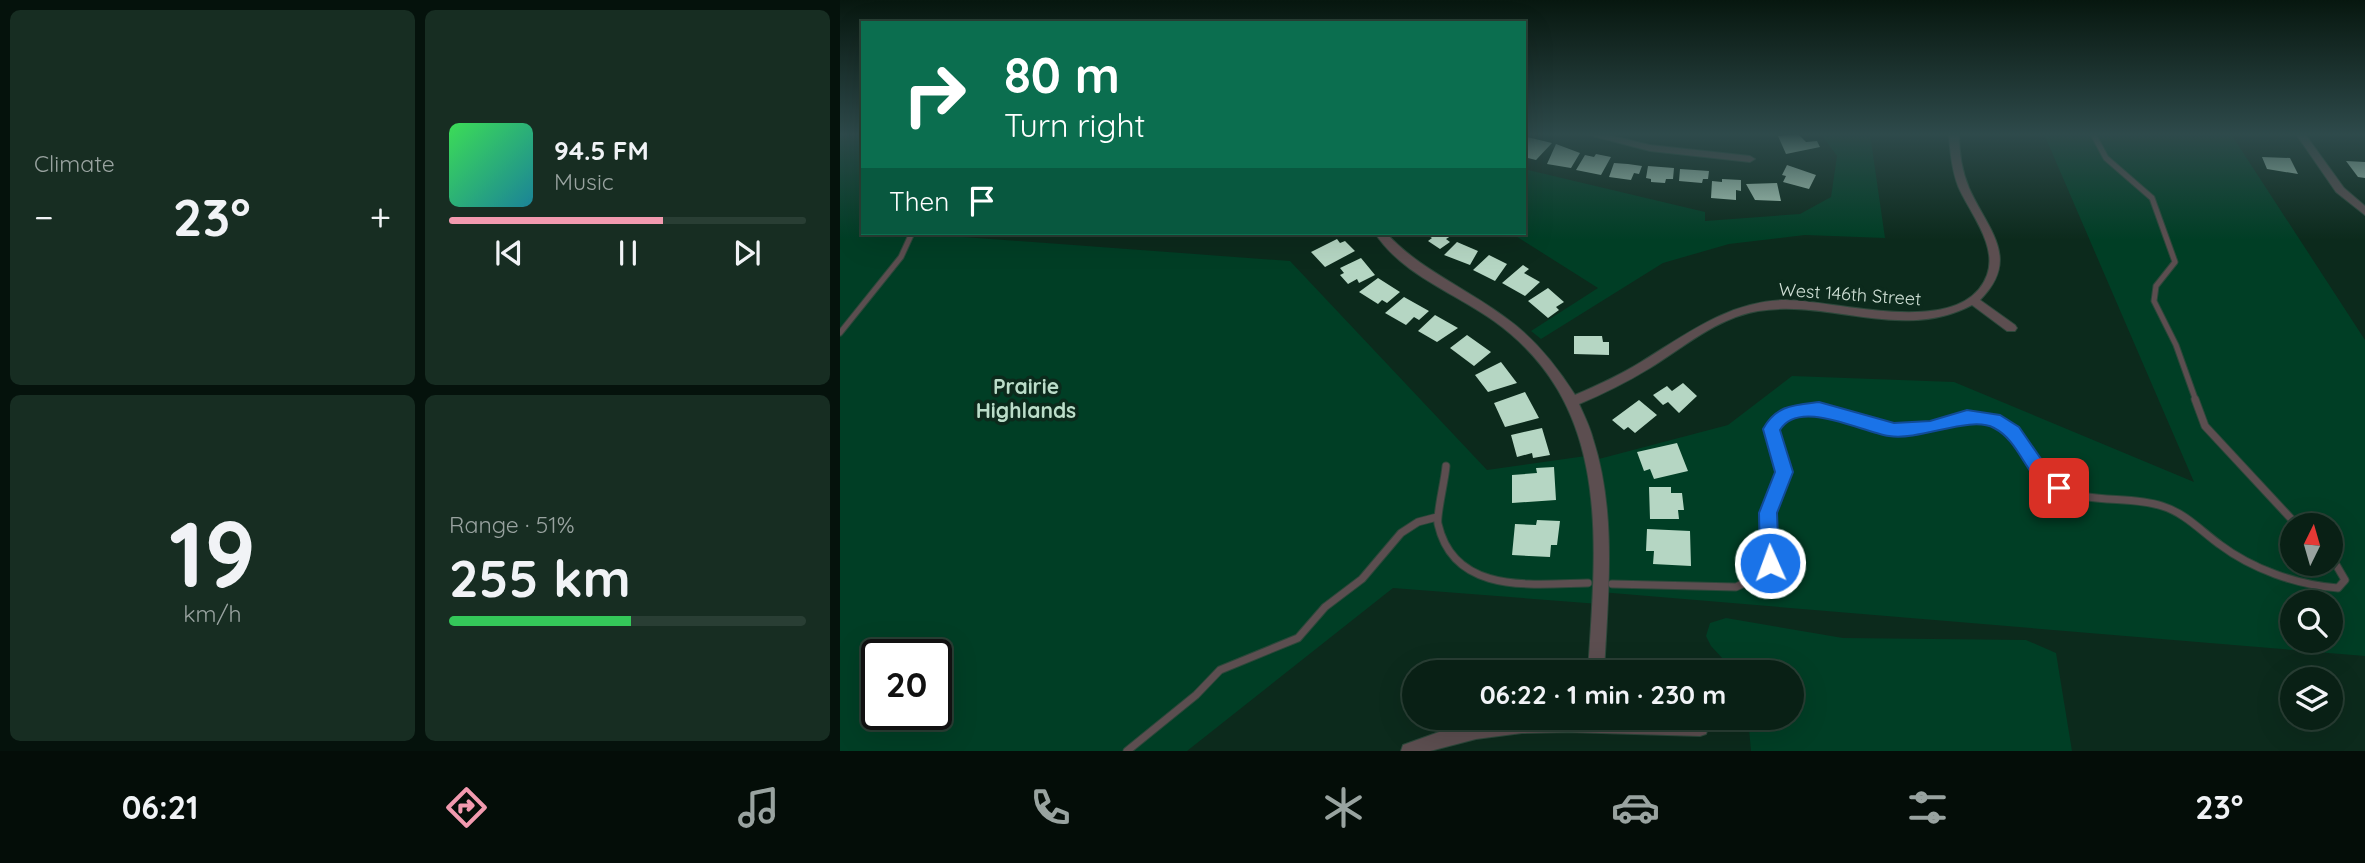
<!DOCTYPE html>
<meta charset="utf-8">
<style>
body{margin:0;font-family:Quicksand,sans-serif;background:#172d22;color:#f1f3f6;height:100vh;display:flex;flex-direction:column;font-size:26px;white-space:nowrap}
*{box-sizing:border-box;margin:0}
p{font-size:23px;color:#99a3a0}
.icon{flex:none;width:38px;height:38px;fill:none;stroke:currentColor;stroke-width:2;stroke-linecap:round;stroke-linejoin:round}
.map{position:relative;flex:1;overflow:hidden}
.side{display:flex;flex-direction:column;gap:10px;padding:10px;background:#05120c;width:840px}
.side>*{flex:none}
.hud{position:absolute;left:21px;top:21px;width:665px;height:214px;border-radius:0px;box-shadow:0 7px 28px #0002,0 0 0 2px #293e34;background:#0b6e4f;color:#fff;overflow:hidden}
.needle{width:46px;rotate:5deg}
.buttons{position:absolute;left:1440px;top:513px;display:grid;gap:14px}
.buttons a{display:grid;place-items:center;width:63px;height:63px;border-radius:50%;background:#092015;box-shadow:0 7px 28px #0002,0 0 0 2px #293e34;font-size:35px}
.speed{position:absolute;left:21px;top:639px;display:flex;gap:14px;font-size:35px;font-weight:700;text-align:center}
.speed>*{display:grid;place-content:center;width:91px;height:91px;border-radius:50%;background:#092015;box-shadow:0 7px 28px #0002,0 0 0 2px #293e34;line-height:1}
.speed .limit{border:4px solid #111;border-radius:10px;background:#fff;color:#111}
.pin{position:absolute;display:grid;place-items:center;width:60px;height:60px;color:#fff;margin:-30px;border-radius:14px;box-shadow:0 4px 10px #0006}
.me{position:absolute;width:77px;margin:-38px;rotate:358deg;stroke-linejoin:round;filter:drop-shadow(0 0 5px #0008)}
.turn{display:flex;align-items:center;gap:24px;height:147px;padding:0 28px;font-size:32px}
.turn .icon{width:91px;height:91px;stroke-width:2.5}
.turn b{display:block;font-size:49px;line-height:60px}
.then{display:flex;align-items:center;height:66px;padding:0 28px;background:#0003;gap:14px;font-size:26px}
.big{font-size:52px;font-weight:800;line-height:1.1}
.side .card{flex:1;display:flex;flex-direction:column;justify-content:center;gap:10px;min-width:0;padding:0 24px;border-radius:10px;background:#172d22}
.side .dial{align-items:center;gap:0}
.dial b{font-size:91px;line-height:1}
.song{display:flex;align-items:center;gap:21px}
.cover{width:84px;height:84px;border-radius:10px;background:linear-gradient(135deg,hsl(130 70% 55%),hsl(190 70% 35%))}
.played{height:7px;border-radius:4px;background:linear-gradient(90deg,#f29aaf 60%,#293e34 60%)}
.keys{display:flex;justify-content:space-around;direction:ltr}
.heat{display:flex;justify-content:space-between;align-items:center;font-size:38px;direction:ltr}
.charge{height:10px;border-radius:5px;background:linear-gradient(90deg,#34c759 51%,#293e34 0)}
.side .tiles{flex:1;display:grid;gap:10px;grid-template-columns:repeat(2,1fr)}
.trip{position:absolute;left:562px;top:660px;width:402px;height:70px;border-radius:35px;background:#092015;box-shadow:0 7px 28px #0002,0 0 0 2px #293e34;font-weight:800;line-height:70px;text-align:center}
.dock{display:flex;height:112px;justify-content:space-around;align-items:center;background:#040d08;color:#99a3a0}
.dock .icon{width:49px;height:49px}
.dock .on{color:#f29aaf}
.dock b{font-size:32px;color:#f1f3f6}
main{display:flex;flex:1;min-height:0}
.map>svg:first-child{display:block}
.green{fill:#003e25;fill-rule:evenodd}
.building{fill:#b5d6c3}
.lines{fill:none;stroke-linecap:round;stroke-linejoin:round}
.lane-far1-casing{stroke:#2c473a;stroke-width:7}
.lane-casing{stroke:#2c473a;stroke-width:9}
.street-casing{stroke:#2c473a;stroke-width:2}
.lane-far1{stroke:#5c4e50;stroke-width:5}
.lane{stroke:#5c4e50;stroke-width:7}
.street{fill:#5c4e50;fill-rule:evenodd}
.route{fill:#1a73e8;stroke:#114b97;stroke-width:2}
.labels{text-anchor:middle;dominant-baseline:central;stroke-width:7;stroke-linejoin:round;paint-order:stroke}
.street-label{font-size:18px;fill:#d1e1d7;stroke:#0c2a1c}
.quarter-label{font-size:21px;font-weight:bold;fill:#bbddc9;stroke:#0c2a1c}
</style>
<main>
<section class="side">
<div class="tiles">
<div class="card"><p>Climate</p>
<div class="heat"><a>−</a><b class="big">23°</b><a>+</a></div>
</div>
<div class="card">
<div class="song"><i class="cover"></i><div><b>94.5 FM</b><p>Music</p></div></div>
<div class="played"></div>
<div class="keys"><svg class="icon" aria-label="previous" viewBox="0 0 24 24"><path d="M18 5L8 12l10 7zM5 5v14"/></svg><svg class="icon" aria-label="pause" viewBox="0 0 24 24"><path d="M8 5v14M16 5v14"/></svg><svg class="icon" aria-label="next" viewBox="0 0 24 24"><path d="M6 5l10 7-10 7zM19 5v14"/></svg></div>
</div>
<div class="card dial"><b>19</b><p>km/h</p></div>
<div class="card"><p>Range · 51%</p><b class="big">255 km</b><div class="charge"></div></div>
</div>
</section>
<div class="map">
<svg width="1525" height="751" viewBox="0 0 1525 751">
<rect width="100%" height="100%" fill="#0c2a1c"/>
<!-- green -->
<path class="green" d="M0,134H23V233H110V236L450,261L647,470L753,455L755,460L888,425L952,376L1114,382L1354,482L1204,134H1391L1525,340V656L760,592L759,604L553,588L347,751H0ZM1452,525H1491V564H1452ZM1452,602H1491V640H1452ZM37,654H96V714H37Z
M981,134H1030L1045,238L965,235L889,244L823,263L701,339L691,331L758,288L671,233H684V169L865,212V221L960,214L991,197L997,156Z
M886,618L1003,638L1186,640L1216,653L1232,751H911L908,718H952V672H895L871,646L866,636L870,623Z"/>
<!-- building -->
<path class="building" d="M958,134L966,142L977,141L980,147L946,154L938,136Z
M687,137L712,143L696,160L684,157Z
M716,144L740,153L731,168L707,164Z
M756,154L771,157L761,175L736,170L745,155L754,157Z
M1422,157L1450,158L1458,174L1427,169Z
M1506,161L1525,162V178L1518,177Z
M774,163L788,164L802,166L799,174L794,173L791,180L769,177Z
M947,165L976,175L969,189L943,182L946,176L942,175Z
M808,166L834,168L833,179H826L825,183L811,182V179L806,178Z
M840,169L869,171L868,179H863L862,183L839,181Z
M882,179L901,180V191L896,190V200L871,198L872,181L882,182Z
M937,183L941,201L915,200L906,184Z
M584,233H612L614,234L606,239L610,242L600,249L588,241L592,238Z
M497,239L500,243L505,241L515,251L485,267L471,252Z
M617,242L638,251L630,265L604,255Z
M649,255L667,264L655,281L633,270Z
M521,258L535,275L519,283L517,279L508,284L500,275L504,273L500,268Z
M683,265L689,269L684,273L700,282L685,296L662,283Z
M538,278L560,292L547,303L542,300L538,304L519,292Z
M708,288L724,302L716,307L719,310L708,318L688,301Z
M564,297L589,311L579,320L574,317L566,325L545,313Z
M595,315L618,328L597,342L578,331Z
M627,335L651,352L634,366L610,348Z
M734,336H762L763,342H769V355L734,354Z
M661,362L677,383L648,392L635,375Z
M843,383L857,396L839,413L828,402L823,405L813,395L827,386L832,391Z
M685,392L699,418L665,427L654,403Z
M799,400L817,415L795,433L788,427L784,430L772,420Z
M702,428L710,455L693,458L692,453L677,457L671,435Z
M837,443L848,471L814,479L810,469L804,471L797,452Z
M714,467L716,500L672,503V475L697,473L696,468Z
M809,487H831V493H842L844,510H838L839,519H810Z
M697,520L720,521L717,545H711L710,557L672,555L675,524L696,525Z
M807,529L850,531L851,566L813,564L814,551H806Z"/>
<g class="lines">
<!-- lane-far1 casing -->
<g class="lane-far1-casing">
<path id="lane-far1" d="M1253,134L1266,158L1312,198L1335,262L1316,286L1314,301L1336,345L1356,401
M0,333L61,257L72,233"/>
</g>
<!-- lane casing -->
<g class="lane-casing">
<path id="lane" d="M1355,399L1365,426L1457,525
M606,466C605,480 596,516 598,524C614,595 692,584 748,583
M772,584L896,587L920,576L930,563L928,513L944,472L931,429L939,417C977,403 1005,422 1042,428C1058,431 1075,431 1090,428C1110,424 1132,412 1153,419C1185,431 1189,471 1218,487C1249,505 1288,495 1322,506C1345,513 1361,531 1379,544C1412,569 1457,585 1498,588L1505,580L1491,556
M287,751L356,695L380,670L458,638L485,607L522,579L561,533L578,522L597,517"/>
</g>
<!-- street casing -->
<g class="street-casing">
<path id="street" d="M745,134H764L810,145L910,156L915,159L910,162L810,151Z
M1109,134H1119C1119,153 1122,171 1129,188C1147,229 1182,258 1140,300L1175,325L1177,328L1175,331H1167L1132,305C1062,342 991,299 918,311C877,318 844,347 810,368C787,382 763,394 739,404C744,415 750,427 753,439C777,513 768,595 764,672H748C756,543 773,406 654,321C615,293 561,274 535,233H546C580,270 626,288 666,318C694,338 716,365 735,395C758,385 780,375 801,362C847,334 889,301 945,300C996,300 1123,340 1147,275C1158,245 1129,212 1118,186C1112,170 1110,152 1109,134Z
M1456,134H1465L1504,188L1525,206V215L1496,192Z
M673,718H796L860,720L866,722L868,728L866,734L860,736L728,732L682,733L636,739L590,751H561L563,745L613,727Z"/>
</g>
<!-- lane-far1 -->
<use href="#lane-far1" class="lane-far1"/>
<!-- lane -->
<use href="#lane" class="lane"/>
<!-- street -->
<use href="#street" class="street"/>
</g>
<!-- sky -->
<linearGradient id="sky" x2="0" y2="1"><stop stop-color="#07170f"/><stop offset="0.56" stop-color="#2e4a4b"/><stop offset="1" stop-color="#2e4a4b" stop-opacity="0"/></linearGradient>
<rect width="1525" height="240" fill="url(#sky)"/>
<!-- route -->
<path class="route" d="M979,402L1054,423L1090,421L1127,410L1160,415L1179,427L1208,469L1228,488L1219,496C1186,484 1183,443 1154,428C1130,415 1081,441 1049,436C1021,432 959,398 940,430L953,472L937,513L939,563L936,569L930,571L923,569L920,563L919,513L935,472L923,429C936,405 954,405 979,402Z"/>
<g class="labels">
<!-- street labels -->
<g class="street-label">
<text transform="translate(1010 294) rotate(4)">West 146th Street</text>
</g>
<!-- quarter labels -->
<g class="quarter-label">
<text x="186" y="386">Prairie<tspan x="186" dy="24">Highlands</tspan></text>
</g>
</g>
</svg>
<div class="buttons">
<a><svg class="needle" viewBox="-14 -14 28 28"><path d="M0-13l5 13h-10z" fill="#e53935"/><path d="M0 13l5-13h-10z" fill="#99a3a0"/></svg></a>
<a><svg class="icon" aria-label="search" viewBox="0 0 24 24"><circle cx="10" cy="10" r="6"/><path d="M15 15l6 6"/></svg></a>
<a><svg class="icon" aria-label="layers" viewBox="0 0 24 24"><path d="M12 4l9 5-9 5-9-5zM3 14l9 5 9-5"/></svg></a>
</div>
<div class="speed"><div class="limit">20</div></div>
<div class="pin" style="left:1219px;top:488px;background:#d93025"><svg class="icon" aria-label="arrive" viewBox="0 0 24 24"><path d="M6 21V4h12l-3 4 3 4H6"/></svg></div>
<svg class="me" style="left:930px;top:563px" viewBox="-20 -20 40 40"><circle r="17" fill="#1a73e8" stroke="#fff" stroke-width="3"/><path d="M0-11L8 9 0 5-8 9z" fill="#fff"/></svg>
<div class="trip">06:22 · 1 min · 230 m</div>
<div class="hud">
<div class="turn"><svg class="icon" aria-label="right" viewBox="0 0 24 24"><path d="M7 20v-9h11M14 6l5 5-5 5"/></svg><div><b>80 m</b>Turn right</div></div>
<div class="then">Then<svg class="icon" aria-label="arrive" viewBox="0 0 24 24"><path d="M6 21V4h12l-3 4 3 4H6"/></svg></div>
</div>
</div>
</main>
<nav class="dock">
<b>06:21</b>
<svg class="icon on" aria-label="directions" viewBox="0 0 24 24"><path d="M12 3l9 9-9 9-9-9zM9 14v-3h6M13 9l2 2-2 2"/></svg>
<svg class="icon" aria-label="music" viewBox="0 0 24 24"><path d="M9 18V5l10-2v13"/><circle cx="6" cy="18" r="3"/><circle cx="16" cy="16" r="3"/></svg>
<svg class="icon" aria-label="phone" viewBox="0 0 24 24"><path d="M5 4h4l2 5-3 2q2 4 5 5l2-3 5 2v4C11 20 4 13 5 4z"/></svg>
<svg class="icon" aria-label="climate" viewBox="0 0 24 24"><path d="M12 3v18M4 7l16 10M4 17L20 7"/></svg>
<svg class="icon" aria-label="car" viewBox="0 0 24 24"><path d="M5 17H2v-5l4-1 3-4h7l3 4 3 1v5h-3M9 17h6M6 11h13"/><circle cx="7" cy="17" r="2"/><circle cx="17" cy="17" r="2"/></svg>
<svg class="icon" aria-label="filters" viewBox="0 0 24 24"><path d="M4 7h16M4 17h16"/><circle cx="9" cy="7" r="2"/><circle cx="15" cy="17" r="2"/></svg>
<b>23°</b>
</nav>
